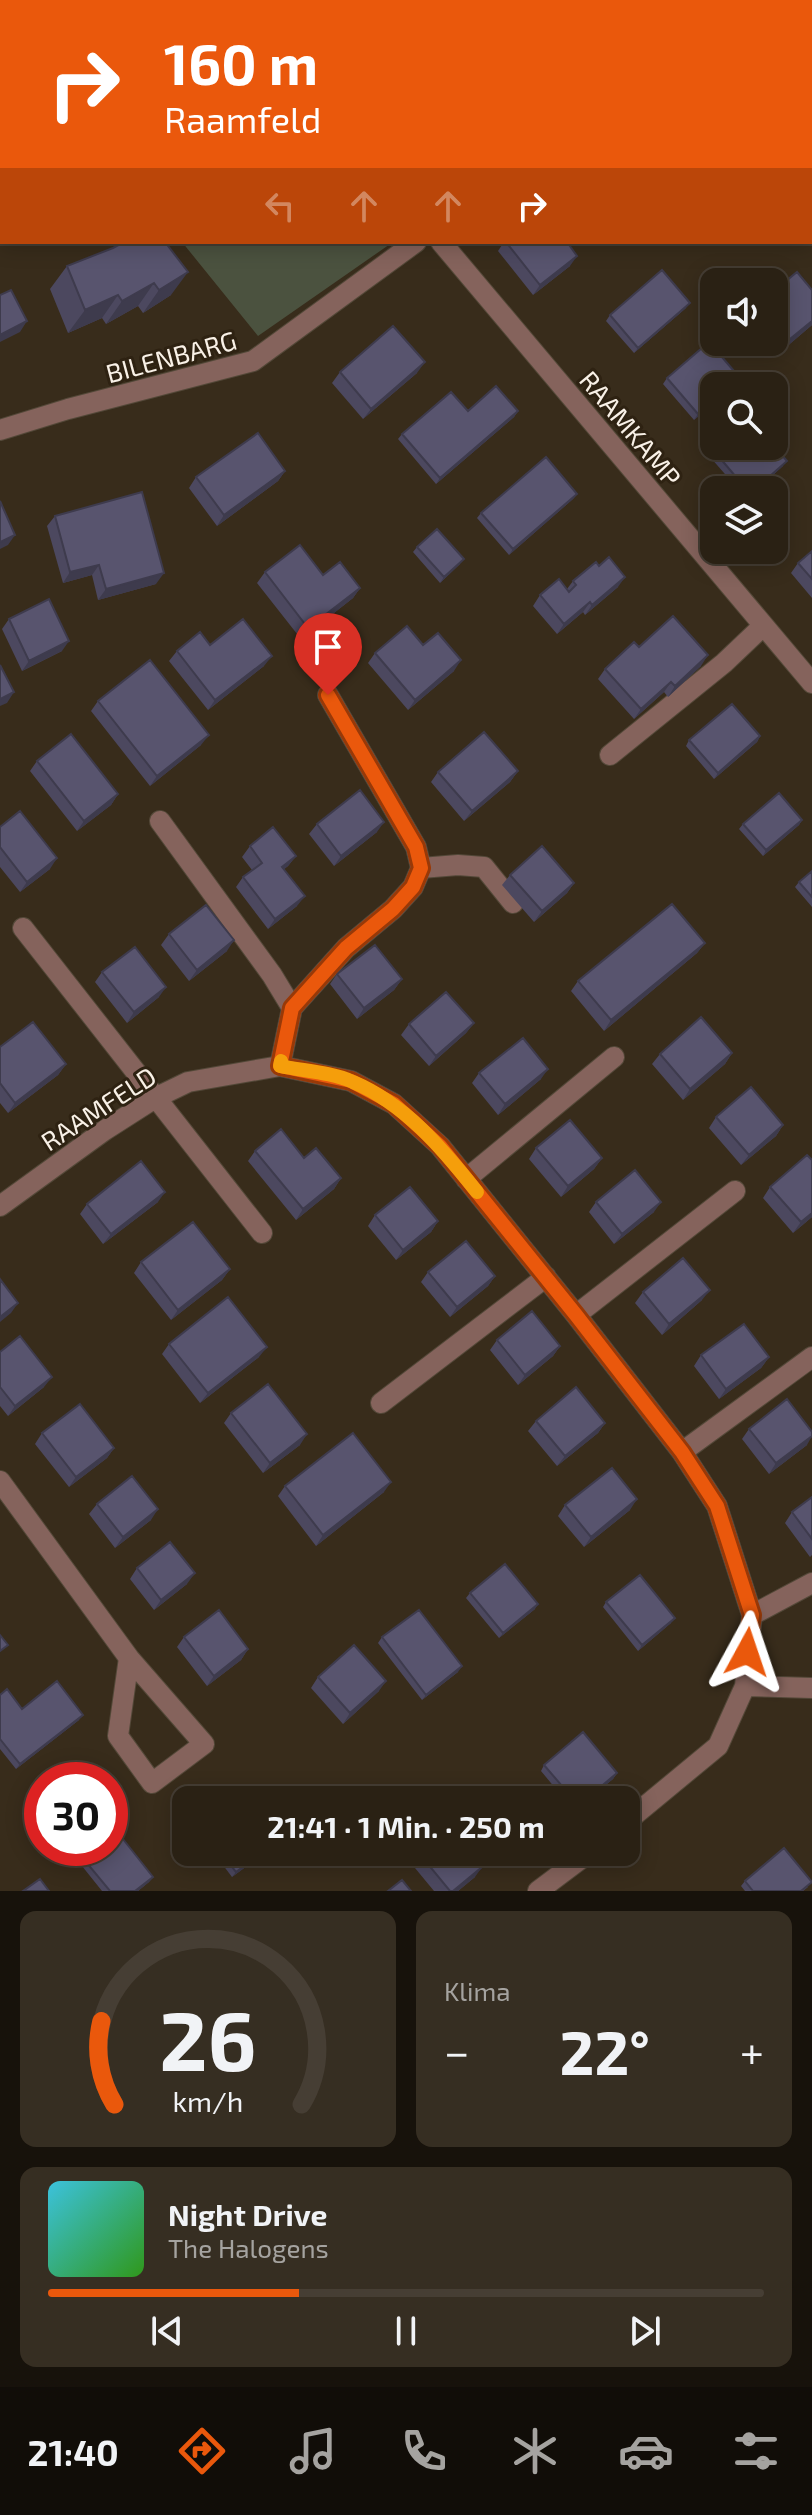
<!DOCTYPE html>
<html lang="de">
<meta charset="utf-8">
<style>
body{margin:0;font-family:"Exo 2",sans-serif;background:#362e22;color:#f1f3f6;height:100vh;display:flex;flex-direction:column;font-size:30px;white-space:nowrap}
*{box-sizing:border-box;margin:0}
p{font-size:26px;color:#a5a3a0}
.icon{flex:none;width:44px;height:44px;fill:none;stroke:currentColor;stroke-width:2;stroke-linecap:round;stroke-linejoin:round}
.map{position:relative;height:1891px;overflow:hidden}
.sheet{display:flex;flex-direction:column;gap:20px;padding:20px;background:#17120b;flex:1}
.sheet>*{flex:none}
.top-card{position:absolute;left:0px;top:0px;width:812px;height:244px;box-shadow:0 4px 20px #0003,0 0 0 2px #463e34;background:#ea580c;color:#fff;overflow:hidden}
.fabs{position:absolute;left:700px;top:268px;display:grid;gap:16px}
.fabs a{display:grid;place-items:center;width:88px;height:88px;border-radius:16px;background:#2a2114;box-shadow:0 4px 20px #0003,0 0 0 2px #463e34;font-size:40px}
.speed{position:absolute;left:24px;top:1762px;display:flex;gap:16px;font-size:40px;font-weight:700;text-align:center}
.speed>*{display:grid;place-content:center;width:104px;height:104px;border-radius:50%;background:#2a2114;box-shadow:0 4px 20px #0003,0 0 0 2px #463e34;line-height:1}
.speed .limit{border:12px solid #d22;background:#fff;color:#111}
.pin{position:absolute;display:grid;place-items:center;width:68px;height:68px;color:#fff;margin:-82px -34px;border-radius:50% 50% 50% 0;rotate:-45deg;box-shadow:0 0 8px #0007}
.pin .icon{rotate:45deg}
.me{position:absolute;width:88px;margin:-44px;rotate:5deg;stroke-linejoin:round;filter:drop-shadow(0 0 6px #0008)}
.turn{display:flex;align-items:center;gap:28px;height:168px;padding:0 32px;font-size:36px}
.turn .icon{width:104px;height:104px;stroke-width:2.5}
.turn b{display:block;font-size:56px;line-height:68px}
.lanes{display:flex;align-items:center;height:76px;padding:0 32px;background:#0003;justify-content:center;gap:40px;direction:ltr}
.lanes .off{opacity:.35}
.big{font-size:60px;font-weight:700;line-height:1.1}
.sheet .card{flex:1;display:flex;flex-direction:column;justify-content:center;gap:12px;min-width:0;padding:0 28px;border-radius:16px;background:#362e22}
.sheet .dial{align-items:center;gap:0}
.dial svg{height:208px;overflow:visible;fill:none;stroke:#463e34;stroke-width:7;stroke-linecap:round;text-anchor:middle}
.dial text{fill:#f1f3f6;stroke:none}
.song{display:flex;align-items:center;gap:24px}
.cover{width:96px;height:96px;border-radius:12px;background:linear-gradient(135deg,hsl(190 70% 55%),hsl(110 70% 35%))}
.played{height:8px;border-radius:4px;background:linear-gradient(90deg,#ea580c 35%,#463e34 35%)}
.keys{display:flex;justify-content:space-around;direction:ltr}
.heat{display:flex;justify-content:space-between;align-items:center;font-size:44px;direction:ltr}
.sheet .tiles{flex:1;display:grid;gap:20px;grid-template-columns:1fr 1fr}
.card:last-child{grid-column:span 2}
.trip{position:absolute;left:172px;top:1786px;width:468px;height:80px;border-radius:16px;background:#2a2114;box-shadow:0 4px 20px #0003,0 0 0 2px #463e34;font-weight:700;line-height:80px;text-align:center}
.tabs{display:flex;height:128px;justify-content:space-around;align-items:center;background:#110d08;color:#a5a3a0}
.tabs .icon{width:56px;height:56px}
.tabs .selected{color:#ea580c}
.tabs b{font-size:36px;color:#f1f3f6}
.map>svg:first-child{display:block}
.green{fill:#4b523f}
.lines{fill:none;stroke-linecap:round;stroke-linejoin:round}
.minor-casing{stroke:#534838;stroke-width:22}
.minor{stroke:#85635c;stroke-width:20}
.wall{fill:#4c485f}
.shaded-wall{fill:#3e3b4d}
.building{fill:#58546e;stroke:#3e3b4d;stroke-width:2}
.route-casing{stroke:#983908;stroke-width:20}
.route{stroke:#ea580c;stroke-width:14}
.slow{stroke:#f59e0b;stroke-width:14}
.labels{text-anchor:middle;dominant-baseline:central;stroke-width:6;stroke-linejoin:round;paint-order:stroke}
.street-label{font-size:26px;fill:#f9f1e7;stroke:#2e2212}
</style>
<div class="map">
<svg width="812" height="1891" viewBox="0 0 812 1891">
<rect width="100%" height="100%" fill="#382c1b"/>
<!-- green -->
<path class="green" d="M0,0H664L665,2H2V8Z
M182,242H393L258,336Z"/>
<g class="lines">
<!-- minor casing -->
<g class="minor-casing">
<path id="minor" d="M738,2L741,0
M810,135L812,137
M441,242L812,683
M0,430L68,409L253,361L416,242
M610,755L724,663L763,626
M160,821L272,975L292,1008
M421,868L458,865L484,867L513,903
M23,928L262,1233
M280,1066L292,1008L346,948L393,909L413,887L421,868L416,847L328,695
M466,1179L614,1057
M0,1206L105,1130L155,1098L188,1082L280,1066L351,1081L394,1104L440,1146L576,1315L682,1452L717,1506L752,1615L745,1686L718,1746L626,1822
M576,1315L735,1191
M381,1403L546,1277
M682,1452L812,1357
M0,1481L129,1658L204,1744L152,1783L118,1736L129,1658
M752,1615L812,1583
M745,1686L812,1688
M538,1891L590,1852"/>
</g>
<!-- minor -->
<use href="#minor" class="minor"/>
</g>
<!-- wall -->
<path class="wall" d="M2,104V151L0,145V105Z
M504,242H568L567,244L570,266L533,295L498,251Z
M113,248L171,295L143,313L138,306L106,324L102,318L68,333L50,289L67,266Z
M812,290V325L778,354L768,342H774V291Z
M686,308L634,353L606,321L610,315Z
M340,372L417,373L363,419L332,383Z
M667,378L736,384L733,386H714V403L694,420L663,384Z
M468,411H518L514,417L436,484L398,439L402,434Z
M714,451L783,466L756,490H739L710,457Z
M285,471L278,481L217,526L189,488L196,477Z
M577,494L573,499L509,555L477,518L481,513Z
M55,516L156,584L98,600L92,575L63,583L47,526Z
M417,547L460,564L440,583L413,552Z
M812,551V598L791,573L798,563Z
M265,572L360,588L353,598L301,639L257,583Z
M573,581L618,587L585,615L583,612L557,634L533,606L540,595L567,589Z
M9,619L62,651L22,671L2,629Z
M210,645L264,666L208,710L169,661L177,651Z
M423,645L454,671L408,710L368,663L375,653Z
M639,647L701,666L668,697L664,692L634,719L598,679L605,669Z
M98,701L201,745L150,786L91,711Z
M760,736L757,742L714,779L686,746L689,740Z
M37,761L118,794L111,805L77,831L30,771Z
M518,771L510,782L464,821L431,782L438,772Z
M802,820L799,825L763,856L739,829L743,824Z
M317,824L377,832L334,866L309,834Z
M0,827L50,869L20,892L0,867Z
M250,846L296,856L288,866L284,869L297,906L268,929L236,887L243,877L252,870L242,857Z
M812,871V907L795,887L799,882Z
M510,875L574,883L567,893L534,922L502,885Z
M169,934L227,951L189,981L161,945Z
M705,943L697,953L604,1031L571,991L578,981Z
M102,972L159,997L127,1023L95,982Z
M337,974L402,979L394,990L357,1019L330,984Z
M474,1023L466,1033L429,1066L401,1035L409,1024Z
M0,1047L66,1064L58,1075L8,1113L0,1103Z
M732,1053L725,1064L683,1100L652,1064L660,1054Z
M479,1073L541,1079L498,1115L472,1083Z
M716,1117L783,1125L776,1136L741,1165L709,1128Z
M536,1148L602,1158L594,1169L561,1197L529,1159Z
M255,1151L304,1158L341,1178L334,1189L296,1220L248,1161Z
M770,1187L812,1217L793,1233L763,1198Z
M158,1202L103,1244L80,1214L87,1204Z
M596,1202L654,1212L614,1244L589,1212Z
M375,1215L438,1221L431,1232L396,1260L368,1226Z
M141,1262L230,1269L222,1280L171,1320L134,1273Z
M428,1272L495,1276L488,1286L450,1317L421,1282Z
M643,1292L702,1300L662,1335L635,1303Z
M497,1340L560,1346L553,1356L518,1385L490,1350Z
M169,1344L259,1357L200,1403L162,1354Z
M0,1352L44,1387L8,1416L0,1406Z
M701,1355L769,1357L761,1368L719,1399L694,1366Z
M231,1413L300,1445L263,1473L224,1423Z
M536,1421L605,1423L598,1433L557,1466L528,1431Z
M749,1429L807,1445L769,1474L742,1439Z
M42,1433L114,1448L107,1458L69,1487L35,1444Z
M285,1486L384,1492L316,1546L278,1496Z
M812,1497V1555L810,1557L785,1523L792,1512Z
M97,1504L151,1520L115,1548L89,1514Z
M565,1505L630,1510L584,1547L558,1516Z
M137,1568L187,1584L154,1610L130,1579Z
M470,1593L535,1609L499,1638L466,1598Z
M606,1602L671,1623L638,1651L603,1607Z
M184,1637L248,1649L241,1660L207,1686L177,1647Z
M382,1637L458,1672L422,1700L378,1643Z
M318,1677L379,1691L343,1724L311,1688Z
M0,1695L22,1709L79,1720L16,1769L0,1749Z
M544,1765L617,1773L613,1779L587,1800H565L541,1771Z
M213,1852H266L232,1877Z
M500,1852H512L505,1858Z
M81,1856L153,1877L149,1882L138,1891H102L78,1861Z
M422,1857L475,1877L458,1891H434L415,1868Z
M745,1881L808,1887L803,1891H745L741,1886Z"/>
<!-- shaded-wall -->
<path class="shaded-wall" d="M577,256L570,266L533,295L540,285Z
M188,272L171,295L143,313L159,290Z
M154,283L138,306L106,324L122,301Z
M118,295L102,318L68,333L85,310Z
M690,303L686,308L634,353L638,348Z
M27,321L20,332L0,342V335Z
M812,321V325L778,354L785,343Z
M425,362L417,373L363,419L371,409Z
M714,401V403L694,420L698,414Z
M518,411L514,417L436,484L440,478Z
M787,461L783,466L756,490H754Z
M285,471L278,481L217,526L224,515Z
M577,494L573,499L509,555L513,549Z
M15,535L8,545L0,549V542Z
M464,559L460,564L440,583L444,577Z
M99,565L92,575L63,583L70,572Z
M164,573L156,584L98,600L106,589Z
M625,577L618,587L585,615L592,605Z
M360,588L353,598L301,639L308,628Z
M590,602L583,612L557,634L564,624Z
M69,641L62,651L22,671L29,661Z
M708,655L701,666L668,697L675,686Z
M272,656L264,666L208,710L215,700Z
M461,660L454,671L408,710L415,700Z
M671,682L664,692L634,719L641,709Z
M14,692L7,703L0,706V699Z
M209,735L201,745L150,786L157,776Z
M760,736L757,742L714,779L718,773Z
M518,771L510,782L464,821L472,811Z
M118,794L111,805L77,831L84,821Z
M802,820L799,825L763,856L766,850Z
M384,822L377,832L334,866L341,856Z
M296,856L288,866L275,877L282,867Z
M57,858L50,869L20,892L27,882Z
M574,883L567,893L534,922L542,911Z
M305,896L297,906L268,929L275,919Z
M234,940L227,951L189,981L197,970Z
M705,943L697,953L604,1031L611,1020Z
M402,979L394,990L357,1019L364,1008Z
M166,987L159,997L127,1023L134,1012Z
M474,1023L466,1033L429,1066L436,1056Z
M732,1053L725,1064L683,1100L690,1089Z
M66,1064L58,1075L8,1113L15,1103Z
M548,1069L541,1079L498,1115L505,1104Z
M783,1125L776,1136L741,1165L749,1155Z
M602,1158L594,1169L561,1197L568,1186Z
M341,1178L334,1189L296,1220L303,1209Z
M165,1192L158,1202L103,1244L111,1234Z
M661,1202L654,1212L614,1244L622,1234Z
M812,1213V1217L793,1233L801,1222Z
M438,1221L431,1232L396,1260L403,1250Z
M230,1269L222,1280L171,1320L178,1310Z
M495,1276L488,1286L450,1317L457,1307Z
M710,1290L702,1300L662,1335L669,1324Z
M18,1303L11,1313L0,1322V1317Z
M560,1346L553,1356L518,1385L525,1375Z
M267,1347L259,1357L200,1403L208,1393Z
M769,1357L761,1368L719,1399L726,1389Z
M52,1377L44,1387L8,1416L15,1406Z
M605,1423L598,1433L557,1466L565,1456Z
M307,1434L300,1445L263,1473L270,1463Z
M812,1436L807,1445L769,1474L776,1463Z
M114,1448L107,1458L69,1487L76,1477Z
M391,1482L384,1492L316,1546L323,1535Z
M637,1499L630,1510L584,1547L591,1537Z
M158,1509L151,1520L115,1548L123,1537Z
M195,1573L187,1584L154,1610L161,1600Z
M538,1604L535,1609L499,1638L503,1633Z
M675,1618L671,1623L638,1651L642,1645Z
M248,1649L241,1660L207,1686L214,1676Z
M462,1666L458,1672L422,1700L426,1695Z
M386,1681L379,1691L343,1724L350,1713Z
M83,1715L79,1720L16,1769L20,1764Z
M617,1773L613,1779L587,1800H585Z
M263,1852H266L232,1877L236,1872Z
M482,1867L475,1877L458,1891H453Z
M153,1877L149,1882L138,1891H135Z"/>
<!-- building -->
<path class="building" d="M2,104V118L0,112V105Z
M124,242H165L188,272L159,290L154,283L122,301L118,295L85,310L67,266L113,248Z
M506,242H567L577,256L540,285Z
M662,270L690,303L638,348L610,315Z
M797,272L812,290V321L785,343L774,330V291Z
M11,290L27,321L0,335V295Z
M393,326L425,362L371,409L340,372Z
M709,342L740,378L731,386H714V401L698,414L667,378Z
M496,386L518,411L440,478L402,434L451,392L468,411Z
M258,433L285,471L224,515L196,477Z
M720,446H774L787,461L754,490H747L714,451Z
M546,457L577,494L513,549L481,513Z
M142,492L164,573L106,589L99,565L70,572L55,516Z
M0,501L15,535L0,542Z
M437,529L464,559L444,577L417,547Z
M300,545L323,575L340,562L360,588L308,628L265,572Z
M812,551V579L798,563Z
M609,557L625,577L592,605L590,602L564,624L540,595L559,579L569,592L576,585L573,581L596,562L599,566Z
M49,599L69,641L29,661L9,619Z
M673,616L708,655L675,686L671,682L641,709L605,669L634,642L639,647Z
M243,619L272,656L215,700L177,651L200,632L210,645Z
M407,626L423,645L438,633L461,660L415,700L375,653Z
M150,660L209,735L157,776L98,701Z
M0,665L14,692L0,699Z
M732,704L760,736L718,773L689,740Z
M484,732L518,771L472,811L438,772Z
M71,734L118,794L84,821L37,761Z
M360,790L384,822L341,856L317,824Z
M779,793L802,820L766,850L743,824Z
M20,811L57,858L27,882L0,847V827Z
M273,827L296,856L282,867L305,896L275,919L243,877L262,863L250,846Z
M542,846L574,883L542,911L510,875Z
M812,871V897L799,882Z
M672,904L705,943L611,1020L578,981Z
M206,905L234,940L197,970L169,934Z
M375,945L402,979L364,1008L337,974Z
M135,947L166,987L134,1012L102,972Z
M446,992L474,1023L436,1056L409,1024Z
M701,1017L732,1053L690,1089L660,1054Z
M33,1022L66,1064L15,1103L0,1083V1047Z
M523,1038L548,1069L505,1104L479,1073Z
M751,1087L783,1125L749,1155L716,1117Z
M570,1120L602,1158L568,1186L536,1148Z
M281,1129L304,1158L316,1148L341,1178L303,1209L255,1151Z
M807,1155L812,1160V1213L801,1222L770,1187Z
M141,1161L165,1192L111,1234L87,1204Z
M635,1170L661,1202L622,1234L596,1202Z
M410,1187L438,1221L403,1250L375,1215Z
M193,1222L230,1269L178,1310L141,1262Z
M466,1241L495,1276L457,1307L428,1272Z
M683,1258L710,1290L669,1324L643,1292Z
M0,1279L18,1303L0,1317Z
M228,1297L267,1347L208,1393L169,1344Z
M532,1311L560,1346L525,1375L497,1340Z
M744,1324L769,1357L726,1389L701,1355Z
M20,1336L52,1377L15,1406L0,1387V1352Z
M268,1384L307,1434L270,1463L231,1413Z
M576,1387L605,1423L565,1456L536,1421Z
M787,1399L812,1432V1436L776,1463L749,1429Z
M80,1404L114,1448L76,1477L42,1433Z
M353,1433L391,1482L323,1535L285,1486Z
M612,1468L637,1499L591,1537L565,1505Z
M132,1476L158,1509L123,1537L97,1504Z
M812,1497V1539L792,1512Z
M170,1542L195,1573L161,1600L137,1568Z
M505,1564L538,1604L503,1633L470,1593Z
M640,1575L675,1618L642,1645L606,1602Z
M219,1610L248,1649L214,1676L184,1637Z
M419,1610L462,1666L426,1695L382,1637Z
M0,1635L8,1645L0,1651Z
M354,1645L386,1681L350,1713L318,1677Z
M57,1681L83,1715L20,1764L0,1739V1695L7,1689L22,1709Z
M583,1732L617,1773L585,1800H574L544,1765Z
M510,1792L517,1800H501Z
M115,1829L153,1877L135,1891H110L81,1856L91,1848H110V1833Z
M784,1848L812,1882L801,1891H753L745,1881Z
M221,1852H263L236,1872Z
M429,1852H470L482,1867L453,1891H450L422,1857Z
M40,1879L49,1891H23Z
M402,1880L411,1891H388Z"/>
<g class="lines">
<!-- route casing -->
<g class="route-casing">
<path id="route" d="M328,695L416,847L421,868L413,887L393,909L346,948L292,1008L280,1066L351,1081L394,1104L440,1146L576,1315L682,1452L717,1506L752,1615L747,1652"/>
</g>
<!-- route -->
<use href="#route" class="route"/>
<!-- slow -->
<path class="slow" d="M281,1061L280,1066C303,1071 331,1072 353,1082C405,1104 442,1148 477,1192"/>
</g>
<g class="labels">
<!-- street labels -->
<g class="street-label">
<text transform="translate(171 356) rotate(-15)">BILENBARG</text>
<text transform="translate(631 428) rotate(50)">RAAMKAMP</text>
<text transform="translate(98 1108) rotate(-33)">RAAMFELD</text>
</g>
</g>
</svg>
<div class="fabs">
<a><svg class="icon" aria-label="sound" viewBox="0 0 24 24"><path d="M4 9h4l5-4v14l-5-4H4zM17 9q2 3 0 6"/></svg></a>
<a><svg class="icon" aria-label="search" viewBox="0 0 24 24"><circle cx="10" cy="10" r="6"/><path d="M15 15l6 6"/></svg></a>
<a><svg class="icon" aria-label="layers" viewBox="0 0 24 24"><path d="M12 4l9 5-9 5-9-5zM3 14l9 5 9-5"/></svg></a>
</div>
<div class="speed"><div class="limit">30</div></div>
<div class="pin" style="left:328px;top:695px;background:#d93025"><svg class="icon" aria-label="arrive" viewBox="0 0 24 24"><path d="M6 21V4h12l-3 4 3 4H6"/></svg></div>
<svg class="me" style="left:747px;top:1652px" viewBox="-20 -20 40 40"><path d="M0-17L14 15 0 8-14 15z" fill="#ea580c" stroke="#fff" stroke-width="4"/></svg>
<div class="trip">21:41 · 1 Min. · 250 m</div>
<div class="top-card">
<div class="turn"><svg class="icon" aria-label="right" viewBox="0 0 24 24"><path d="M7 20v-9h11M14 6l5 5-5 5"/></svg><div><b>160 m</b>Raamfeld</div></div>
<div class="lanes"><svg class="icon off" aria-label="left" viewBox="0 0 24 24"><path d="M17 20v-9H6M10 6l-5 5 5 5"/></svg><svg class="icon off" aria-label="ahead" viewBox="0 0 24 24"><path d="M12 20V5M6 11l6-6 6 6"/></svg><svg class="icon off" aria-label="ahead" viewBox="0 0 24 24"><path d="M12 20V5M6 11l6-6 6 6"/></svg><svg class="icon" aria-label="right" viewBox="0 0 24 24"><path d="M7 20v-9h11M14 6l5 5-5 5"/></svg></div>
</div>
</div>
<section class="sheet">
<div class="tiles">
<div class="card dial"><svg viewBox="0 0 100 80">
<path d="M14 69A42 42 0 1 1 86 69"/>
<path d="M14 69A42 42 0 0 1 9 37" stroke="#ea580c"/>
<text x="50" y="56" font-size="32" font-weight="700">26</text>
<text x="50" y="72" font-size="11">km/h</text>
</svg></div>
<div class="card"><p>Klima</p>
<div class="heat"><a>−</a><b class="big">22°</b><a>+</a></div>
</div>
<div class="card">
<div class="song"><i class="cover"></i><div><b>Night Drive</b><p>The Halogens</p></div></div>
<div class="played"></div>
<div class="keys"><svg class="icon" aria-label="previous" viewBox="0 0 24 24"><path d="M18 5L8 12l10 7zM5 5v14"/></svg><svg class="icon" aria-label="pause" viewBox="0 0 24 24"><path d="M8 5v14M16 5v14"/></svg><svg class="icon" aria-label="next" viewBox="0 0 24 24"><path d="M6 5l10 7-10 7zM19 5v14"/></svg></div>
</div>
</div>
</section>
<nav class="tabs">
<b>21:40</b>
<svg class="icon selected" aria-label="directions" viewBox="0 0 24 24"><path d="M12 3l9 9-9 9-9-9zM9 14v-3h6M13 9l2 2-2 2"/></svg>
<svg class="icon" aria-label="music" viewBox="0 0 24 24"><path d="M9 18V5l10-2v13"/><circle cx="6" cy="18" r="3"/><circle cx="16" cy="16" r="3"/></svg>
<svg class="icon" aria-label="phone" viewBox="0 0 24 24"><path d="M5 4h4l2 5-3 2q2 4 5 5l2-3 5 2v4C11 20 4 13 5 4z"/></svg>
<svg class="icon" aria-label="climate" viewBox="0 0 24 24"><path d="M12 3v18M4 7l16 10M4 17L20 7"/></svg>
<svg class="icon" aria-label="car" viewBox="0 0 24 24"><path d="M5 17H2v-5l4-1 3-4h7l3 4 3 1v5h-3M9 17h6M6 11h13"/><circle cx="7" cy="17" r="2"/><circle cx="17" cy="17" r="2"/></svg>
<svg class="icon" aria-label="filters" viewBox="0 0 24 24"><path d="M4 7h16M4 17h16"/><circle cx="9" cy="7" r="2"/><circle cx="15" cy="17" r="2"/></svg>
</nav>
